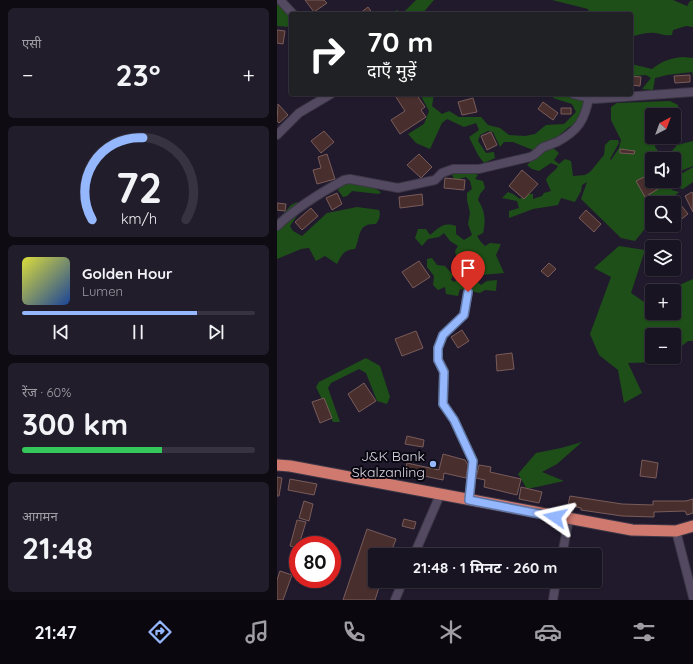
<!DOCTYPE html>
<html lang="hi">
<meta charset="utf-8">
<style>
body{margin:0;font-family:Quicksand,"Noto Sans Devanagari",sans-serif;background:#221d2a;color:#f1f3f6;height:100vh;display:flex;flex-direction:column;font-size:15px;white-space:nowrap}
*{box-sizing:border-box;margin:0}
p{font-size:13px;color:#9f9ea5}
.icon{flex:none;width:22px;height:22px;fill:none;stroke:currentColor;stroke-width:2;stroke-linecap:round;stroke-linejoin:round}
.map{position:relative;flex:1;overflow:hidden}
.drawer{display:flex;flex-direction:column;gap:8px;padding:8px;background:#0e0b13;width:277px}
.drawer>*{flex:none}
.hud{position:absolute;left:12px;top:12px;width:344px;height:84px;border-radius:4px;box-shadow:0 1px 3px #0004,0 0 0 1px #373340;background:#202124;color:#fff;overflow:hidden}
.needle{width:26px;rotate:41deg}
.buttons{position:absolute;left:368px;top:108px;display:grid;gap:8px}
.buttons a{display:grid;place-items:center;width:36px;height:36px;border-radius:4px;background:#191422;box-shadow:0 1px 3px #0004,0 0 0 1px #373340;font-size:20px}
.speed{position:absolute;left:12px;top:536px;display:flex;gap:8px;font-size:20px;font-weight:700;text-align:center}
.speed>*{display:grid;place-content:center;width:52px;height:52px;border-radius:50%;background:#191422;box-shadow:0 1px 3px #0004,0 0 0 1px #373340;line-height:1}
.speed .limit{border:6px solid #d22;background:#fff;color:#111}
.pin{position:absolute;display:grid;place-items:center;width:34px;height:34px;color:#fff;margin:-41px -17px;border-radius:50% 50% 50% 0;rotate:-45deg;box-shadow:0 0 4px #0007}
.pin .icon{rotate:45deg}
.me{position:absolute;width:44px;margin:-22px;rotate:281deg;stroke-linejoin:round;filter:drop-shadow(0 0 3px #0008)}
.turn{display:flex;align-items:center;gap:14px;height:84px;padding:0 12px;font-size:18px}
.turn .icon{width:52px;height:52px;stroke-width:2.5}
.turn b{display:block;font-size:28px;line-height:34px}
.big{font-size:30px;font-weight:700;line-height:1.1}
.drawer .widget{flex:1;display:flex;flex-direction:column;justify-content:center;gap:6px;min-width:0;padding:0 14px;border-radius:6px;background:#221d2a}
.drawer .dial{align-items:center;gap:0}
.dial svg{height:104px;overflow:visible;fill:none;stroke:#373340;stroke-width:7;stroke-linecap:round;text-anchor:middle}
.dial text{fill:#f1f3f6;stroke:none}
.song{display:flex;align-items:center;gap:12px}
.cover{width:48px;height:48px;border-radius:6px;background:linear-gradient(135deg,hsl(60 70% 55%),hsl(220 70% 35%))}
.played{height:4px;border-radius:2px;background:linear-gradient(90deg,#94b7fd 75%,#373340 75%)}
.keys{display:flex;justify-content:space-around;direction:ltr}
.heat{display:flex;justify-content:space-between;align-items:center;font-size:22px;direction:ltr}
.charge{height:6px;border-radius:3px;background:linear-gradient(90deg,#34c759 60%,#373340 0)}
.trip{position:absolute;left:91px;top:548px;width:234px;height:40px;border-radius:4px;background:#191422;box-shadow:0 1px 3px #0004,0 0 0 1px #373340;font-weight:700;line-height:40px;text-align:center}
.dock{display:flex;height:64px;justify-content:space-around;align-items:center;background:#0a080e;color:#9f9ea5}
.dock .icon{width:28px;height:28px}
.dock .on{color:#94b7fd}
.dock b{font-size:18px;color:#f1f3f6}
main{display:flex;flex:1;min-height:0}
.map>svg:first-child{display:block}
.green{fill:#1e4f18}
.building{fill:#482e2d;stroke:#795c5a}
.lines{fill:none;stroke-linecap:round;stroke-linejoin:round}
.minor-casing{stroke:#3d3747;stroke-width:10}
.highway-casing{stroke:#3d3747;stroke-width:13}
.minor{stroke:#534a61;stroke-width:8}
.highway{stroke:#d07a6f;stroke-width:11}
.route-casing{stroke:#6077a4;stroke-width:10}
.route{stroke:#94b7fd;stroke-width:7}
.poi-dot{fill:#94b7fd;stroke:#09070f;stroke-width:1.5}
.labels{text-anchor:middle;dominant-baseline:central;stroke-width:4;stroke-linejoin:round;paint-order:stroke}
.poi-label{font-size:14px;fill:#dcd7e5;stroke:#09070f;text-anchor:end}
</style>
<main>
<section class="drawer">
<div class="widget"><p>एसी</p>
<div class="heat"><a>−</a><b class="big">23°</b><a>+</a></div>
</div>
<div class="widget dial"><svg viewBox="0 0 100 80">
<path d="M14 69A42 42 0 1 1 86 69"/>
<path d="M14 69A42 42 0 0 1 53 6" stroke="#94b7fd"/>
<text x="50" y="56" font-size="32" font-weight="700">72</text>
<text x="50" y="72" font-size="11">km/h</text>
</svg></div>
<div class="widget">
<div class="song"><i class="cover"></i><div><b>Golden Hour</b><p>Lumen</p></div></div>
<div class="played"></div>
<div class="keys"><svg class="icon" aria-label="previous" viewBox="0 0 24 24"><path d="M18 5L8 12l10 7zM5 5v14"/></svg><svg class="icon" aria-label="pause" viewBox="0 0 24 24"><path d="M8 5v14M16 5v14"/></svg><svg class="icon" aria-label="next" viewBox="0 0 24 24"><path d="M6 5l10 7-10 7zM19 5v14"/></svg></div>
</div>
<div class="widget"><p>रेंज · 60%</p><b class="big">300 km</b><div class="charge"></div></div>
<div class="widget"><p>आगमन</p><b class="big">21:48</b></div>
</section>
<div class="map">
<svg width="416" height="600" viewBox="0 0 416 600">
<rect width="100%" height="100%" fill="#211a2d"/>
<!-- green -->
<path class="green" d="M139,0H157L145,14H112L120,10L126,13Z
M275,0H396L410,6L413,1L416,0V27L409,26L396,30L395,35C387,36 385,34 378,33C371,32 364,34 357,36L354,51V14H309L312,13L311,9Z
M0,3L14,18V27L0,26Z
M406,57L416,58V77L415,72L390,75L378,78L376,90L365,89L374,78L369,75L354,76V64L375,69C385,61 393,58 406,57Z
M143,94H157L155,106L165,114L172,111L182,117H204L211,125L223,128L232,135L248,136L258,134L269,125L287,124L299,112L295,104L276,98V94H326L324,96H317L301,123L292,127L274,142L256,150L236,142H227L223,147L216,132L211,131L203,135L201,141L209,153L217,152L218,158L207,163L201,155L192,137L202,130L199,123L187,127L170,119L165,123L153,149L139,143L131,134L147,124L152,111Z
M393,101L401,105L404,132L397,134V115H375V137H395L391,141L379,139L378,147L384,155L395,151L400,145L416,141V166L406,170L397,176V159H375V181H392L395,190L402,192L389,203H375V220L358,241L344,238L304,199L310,182L305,185L304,191L298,202L284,198L281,205L256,209L232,218V211L242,208L240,201L225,198L231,192L236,194L243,199L249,194H256V199L265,196L267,193L274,191L269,180C271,174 278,172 281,166L274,163L262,171L255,169L250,165L255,160L275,147L282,153L277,160L282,164L288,159L294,161L296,176L308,175L313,172L327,155L328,145L333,140H341L342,143L333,159L334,160L342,148L344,140L334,120V107L340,103Z
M416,167V182L406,189L397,187L399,177Z
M179,171H188V174L195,172L201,175L198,179L206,181L208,188L203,194L201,200C208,211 209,220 206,233L200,236L204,242L208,246L213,243L224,244L219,255L227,273L203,275L201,271L195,277L204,285L210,281L220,280L219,291L208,290L203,293L183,289L181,296L169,294L168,287L161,290L156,285L157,276L150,267V259L155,258L160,265L168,266L176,275L174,280L178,282L183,273L178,251L181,246L173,241L167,233L162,237L151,239L145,246L138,238L141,229H149L153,235C163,227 166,222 179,226V234L187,240L195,235L191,224L193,213L190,200V193L195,189L193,181L189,177L178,180L175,175Z
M79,183L95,187L104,192L102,194L75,191L70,196L66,197L61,190C65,184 73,183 79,183Z
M20,202L23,211L13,226L16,231L25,236L50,213L80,207L102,210C104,215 102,220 99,224C80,223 84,236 78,249C66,250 65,255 60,264L48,256L39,261L32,248L24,249L0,259V221L14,205Z
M342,246L368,250L354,293L370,304L375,300V313H397V291H389L416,279V341H411L397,352V335H375V357H391L384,362L351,363L365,393L347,403L341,370L322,355L313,334L334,277L317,268Z
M89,358L103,366L113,397L110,404L100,401L89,373L82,369L54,383L51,388L63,422H56L39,387L42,382Z
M305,442L280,464L265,472L287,481L250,489L241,474L259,453L284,448Z"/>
<!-- building -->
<path class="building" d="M28,0H47L50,3L37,12Z
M91,7L96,14H82Z
M0,30L8,31L6,44L0,43Z
M413,75V82L398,83L397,76Z
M354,76L364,77L363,86L354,85Z
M117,94H139L148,107L144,110L149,117L123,134L114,120L128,111Z
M196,98L200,112L185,115L181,102Z
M266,102L281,113L276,120L261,109Z
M1,104L11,115L2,123L0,121Z
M284,108H294V114H284Z
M47,131L57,142L44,153L34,141Z
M214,132L220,145L210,150L204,136Z
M343,149L358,151L357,154L343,153Z
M50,154L58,179L40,184L36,170L44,168L41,157Z
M142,154L155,167L144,178L130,165Z
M245,170L261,184L247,199L232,186Z
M373,174L375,181H377L381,189L368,197L359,181Z
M168,178L188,180L187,190L167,188Z
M415,192L416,194V212L408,196Z
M60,193L65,204L55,210L49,198Z
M145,194L146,205L123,208L122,197Z
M400,200L411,214L392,229L389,225H397V203H396Z
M0,203L9,204L8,211L0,210Z
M34,208L41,216L25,230L18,222Z
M309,210L324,224L317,232L302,218Z
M142,261L153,277L136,288L125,272Z
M272,263L279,269L271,277L264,271Z
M185,330L192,341L181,348L174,337Z
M139,331L146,348L125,356L118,339Z
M235,353L237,369L220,371L219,355Z
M87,383L99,401L82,412L71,394Z
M47,398L55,418L43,423L35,402Z
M130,436L147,440L146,447L128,444Z
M166,454L188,460L191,465L189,478L167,473L166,480L128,472L130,463L162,470Z
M365,460L381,463L379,478L363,476Z
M202,465L214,467L213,472L244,479L240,495L207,487L208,480L199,478Z
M0,477L5,478L2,496H0Z
M13,479L40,484L37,495L11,490Z
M244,487L265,492L262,503L242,499Z
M293,496L345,504L376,505V501H409L416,499V513L410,515L408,511L377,512V517L345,516L304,510V508L291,505Z
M27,501L36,504L32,521L22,518Z
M127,519L139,522L137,529L125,526Z
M20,520L29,522L21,548L13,546Z
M90,529L119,539L113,555H98V581H104L98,600H66Z
M3,571L15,575L6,600H0V580Z"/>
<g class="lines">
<!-- minor casing -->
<g class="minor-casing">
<path id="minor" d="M3,0L16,14
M296,94L318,99L416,92
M0,135L22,113L54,94
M0,226C20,207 43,193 67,180L73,179L121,188L158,180L165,173L176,169H202L253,157C259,155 261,151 265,148C270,145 276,144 280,142C301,131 308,120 312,97
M191,292L187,315L166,335L161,348V360L167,371L166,404L177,420L196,461L192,500
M399,531L416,597
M137,555L163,495
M285,555L292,519
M118,600L126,581
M276,600L279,581"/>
</g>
<!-- highway casing -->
<g class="highway-casing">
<path id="highway" d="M0,465L13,466L355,530L399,531L416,526"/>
</g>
<!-- minor -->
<use href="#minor" class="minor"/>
<!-- highway -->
<use href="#highway" class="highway"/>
</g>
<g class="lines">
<!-- route casing -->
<g class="route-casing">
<path id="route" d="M191,292L187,315L166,335L161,348V360L167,372L166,404L177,420L196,461L192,500L278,517"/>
</g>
<!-- route -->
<use href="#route" class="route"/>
</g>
<!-- markers -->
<circle class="poi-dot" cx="156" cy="464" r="4"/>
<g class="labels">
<!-- poi labels -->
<g class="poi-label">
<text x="148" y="456">J&amp;K Bank<tspan x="148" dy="16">Skalzanling</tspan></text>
</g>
</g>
</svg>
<div class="buttons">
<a><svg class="needle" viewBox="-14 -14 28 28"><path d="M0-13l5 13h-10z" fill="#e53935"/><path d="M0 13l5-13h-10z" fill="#9f9ea5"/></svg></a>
<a><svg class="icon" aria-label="sound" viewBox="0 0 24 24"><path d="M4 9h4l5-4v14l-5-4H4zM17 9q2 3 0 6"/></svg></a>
<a><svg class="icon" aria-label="search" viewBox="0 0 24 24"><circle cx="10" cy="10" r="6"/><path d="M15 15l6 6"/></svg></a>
<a><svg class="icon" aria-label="layers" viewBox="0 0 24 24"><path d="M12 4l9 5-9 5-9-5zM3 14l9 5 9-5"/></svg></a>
<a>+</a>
<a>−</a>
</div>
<div class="speed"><div class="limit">80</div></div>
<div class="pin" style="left:191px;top:292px;background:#d93025"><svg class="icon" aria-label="arrive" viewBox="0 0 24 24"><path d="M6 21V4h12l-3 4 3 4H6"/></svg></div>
<svg class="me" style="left:278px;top:517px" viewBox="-20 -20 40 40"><path d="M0-17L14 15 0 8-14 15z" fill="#94b7fd" stroke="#fff" stroke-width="4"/></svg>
<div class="trip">21:48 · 1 मिनट · 260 m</div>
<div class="hud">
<div class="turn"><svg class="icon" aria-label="right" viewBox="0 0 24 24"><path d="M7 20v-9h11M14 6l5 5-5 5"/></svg><div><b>70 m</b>दाएँ मुड़ें</div></div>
</div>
</div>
</main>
<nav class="dock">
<b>21:47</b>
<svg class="icon on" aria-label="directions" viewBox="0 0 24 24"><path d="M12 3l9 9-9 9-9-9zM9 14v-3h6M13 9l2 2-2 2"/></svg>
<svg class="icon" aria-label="music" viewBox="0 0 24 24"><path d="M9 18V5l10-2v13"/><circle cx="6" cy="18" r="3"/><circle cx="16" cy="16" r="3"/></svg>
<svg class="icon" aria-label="phone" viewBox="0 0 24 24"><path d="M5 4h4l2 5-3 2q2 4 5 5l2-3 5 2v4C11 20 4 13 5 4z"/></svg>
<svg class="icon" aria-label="climate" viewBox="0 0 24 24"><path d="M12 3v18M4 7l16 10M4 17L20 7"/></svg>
<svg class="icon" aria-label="car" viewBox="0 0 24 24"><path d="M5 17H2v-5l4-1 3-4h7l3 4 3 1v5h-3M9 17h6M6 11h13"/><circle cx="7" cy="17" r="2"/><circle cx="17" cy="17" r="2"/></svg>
<svg class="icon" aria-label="filters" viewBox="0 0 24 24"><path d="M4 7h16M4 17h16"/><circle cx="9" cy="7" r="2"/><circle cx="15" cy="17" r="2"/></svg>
</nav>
